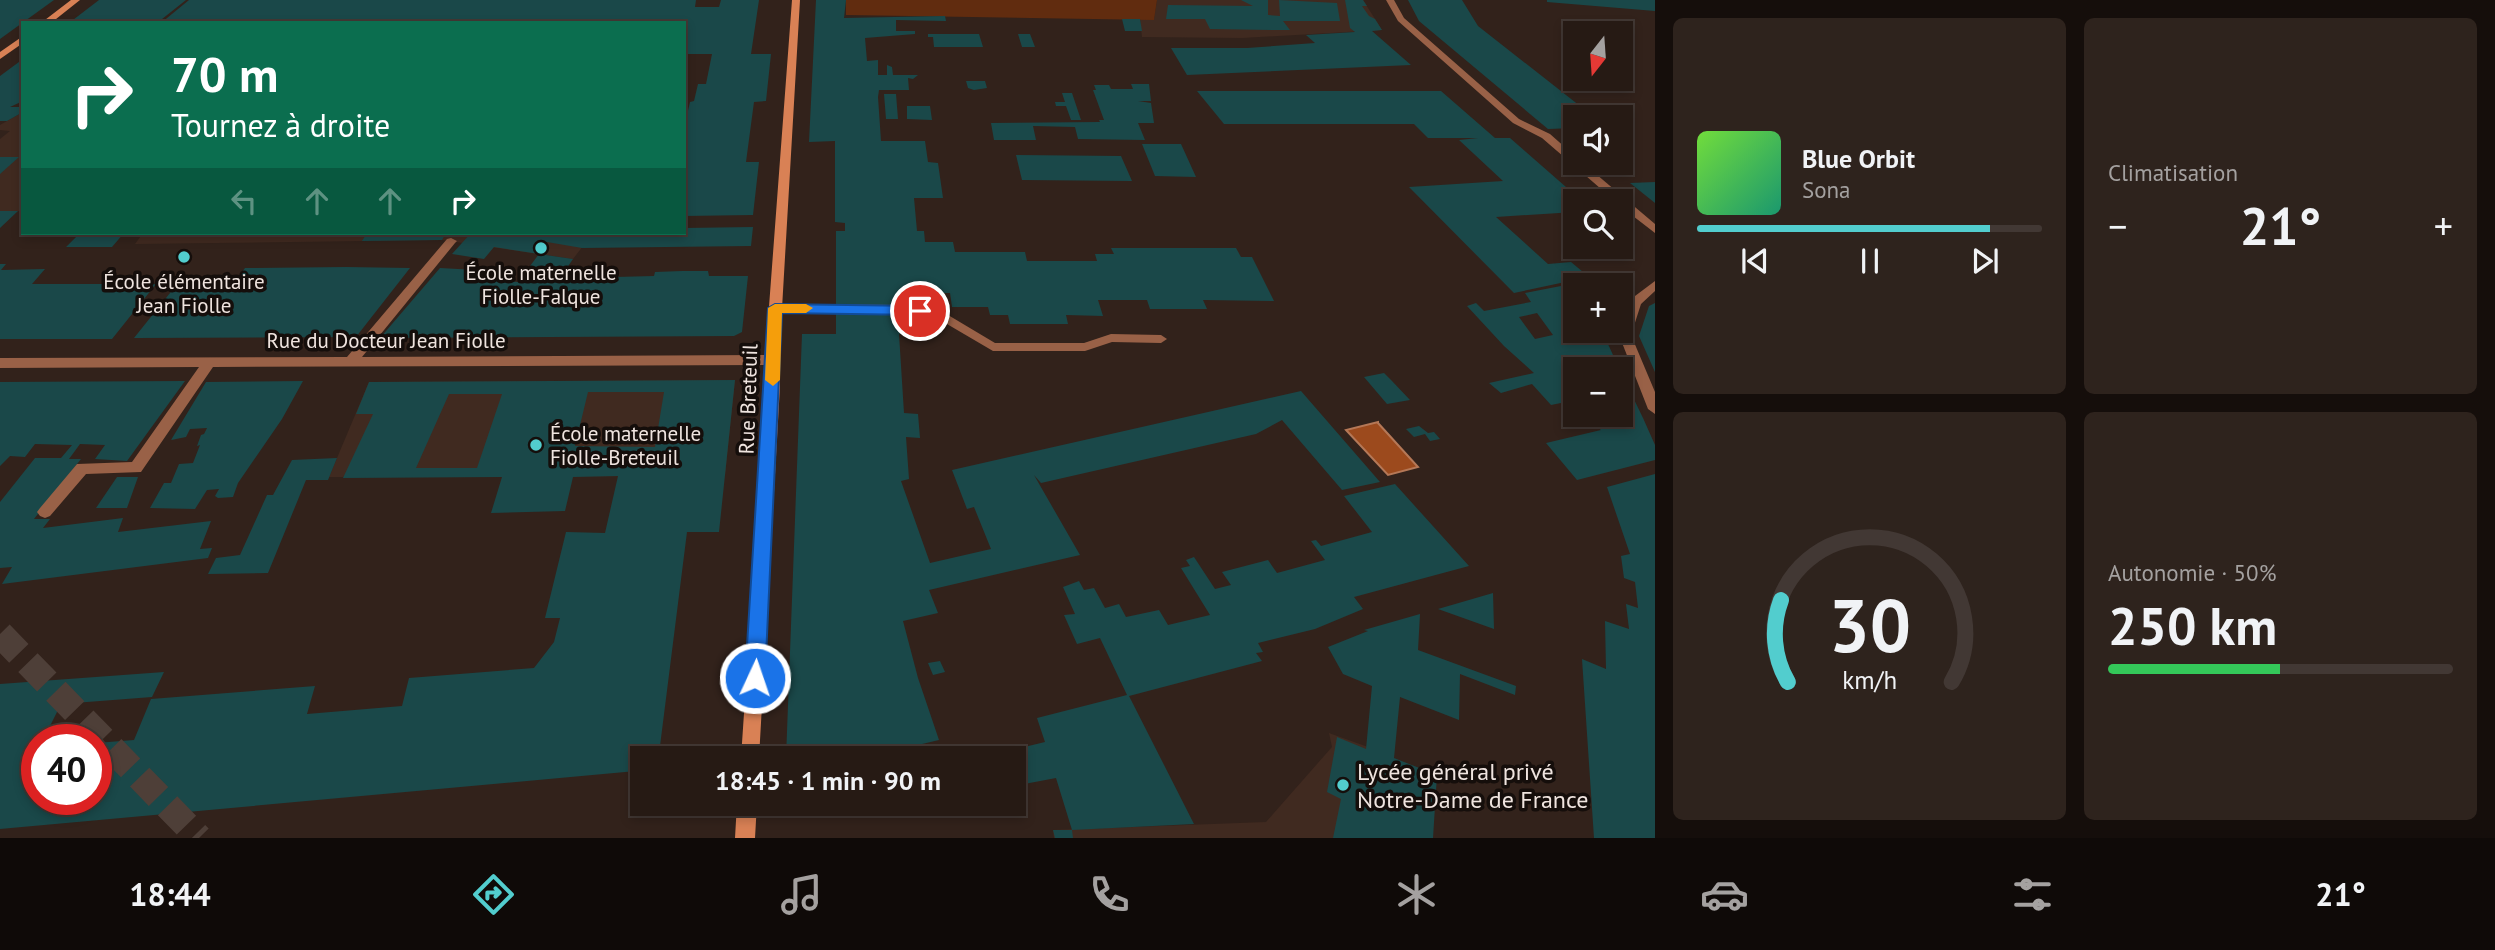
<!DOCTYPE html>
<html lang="fr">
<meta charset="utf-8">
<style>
body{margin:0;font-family:"PT Sans",sans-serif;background:#2e231d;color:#f1f3f6;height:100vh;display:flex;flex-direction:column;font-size:26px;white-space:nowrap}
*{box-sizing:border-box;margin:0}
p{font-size:23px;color:#a4a1a0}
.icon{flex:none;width:38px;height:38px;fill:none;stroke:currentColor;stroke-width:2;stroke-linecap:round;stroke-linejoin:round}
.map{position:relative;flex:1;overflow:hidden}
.sheet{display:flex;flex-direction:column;gap:18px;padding:18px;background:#150e0b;width:840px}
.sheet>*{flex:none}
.hud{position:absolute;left:21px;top:21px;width:665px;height:214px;border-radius:0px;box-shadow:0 4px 10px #0003,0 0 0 2px #423834;background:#0b6e4f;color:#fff;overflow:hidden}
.needle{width:46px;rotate:197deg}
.buttons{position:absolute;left:1563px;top:21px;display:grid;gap:14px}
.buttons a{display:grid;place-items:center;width:70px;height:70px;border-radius:0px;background:#261a14;box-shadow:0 4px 10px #0003,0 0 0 2px #423834;font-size:35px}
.speed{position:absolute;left:21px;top:724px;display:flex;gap:14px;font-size:35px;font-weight:700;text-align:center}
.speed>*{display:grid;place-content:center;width:91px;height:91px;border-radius:50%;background:#261a14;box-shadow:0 4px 10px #0003,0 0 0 2px #423834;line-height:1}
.speed .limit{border:10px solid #d22;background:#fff;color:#111}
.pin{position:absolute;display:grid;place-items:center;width:60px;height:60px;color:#fff;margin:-30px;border:4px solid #fff;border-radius:50%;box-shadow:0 2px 7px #0007}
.me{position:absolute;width:77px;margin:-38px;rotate:3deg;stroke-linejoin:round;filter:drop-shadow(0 0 5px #0008)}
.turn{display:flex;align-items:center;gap:24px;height:147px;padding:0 35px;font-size:32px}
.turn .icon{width:91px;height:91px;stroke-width:2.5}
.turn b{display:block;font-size:49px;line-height:60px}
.lanes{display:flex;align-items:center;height:66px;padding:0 35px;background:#0003;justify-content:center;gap:35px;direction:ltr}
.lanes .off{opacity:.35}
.big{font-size:52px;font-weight:600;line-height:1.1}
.sheet .tile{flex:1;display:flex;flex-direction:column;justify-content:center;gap:10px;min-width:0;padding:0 24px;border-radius:10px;background:#2e231d}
.sheet .dial{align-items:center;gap:0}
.dial svg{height:182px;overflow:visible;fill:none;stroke:#423834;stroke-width:7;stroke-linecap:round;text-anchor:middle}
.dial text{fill:#f1f3f6;stroke:none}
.song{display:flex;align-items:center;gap:21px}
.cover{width:84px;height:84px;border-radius:10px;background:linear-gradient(135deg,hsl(100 70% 55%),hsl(160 70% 35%))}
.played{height:7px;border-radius:4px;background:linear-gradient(90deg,#52cdce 85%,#423834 85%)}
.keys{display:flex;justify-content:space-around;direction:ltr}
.heat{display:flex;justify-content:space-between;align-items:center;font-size:38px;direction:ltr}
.charge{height:10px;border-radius:5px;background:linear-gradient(90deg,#34c759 50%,#423834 0)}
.sheet .tiles{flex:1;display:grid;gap:18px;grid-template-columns:repeat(2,1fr)}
.trip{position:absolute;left:630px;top:746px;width:396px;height:70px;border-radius:0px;background:#261a14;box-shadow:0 4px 10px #0003,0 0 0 2px #423834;font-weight:600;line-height:70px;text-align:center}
.tabs{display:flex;height:112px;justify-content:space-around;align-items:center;background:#0f0a08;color:#a4a1a0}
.tabs .icon{width:49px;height:49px}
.tabs .current{color:#52cdce}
.tabs b{font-size:32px;color:#f1f3f6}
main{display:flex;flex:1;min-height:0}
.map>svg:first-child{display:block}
.built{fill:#402a20}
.green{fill:#612c0f}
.water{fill:#9c4a1d;stroke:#b57857;stroke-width:2}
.building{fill:#1a4849;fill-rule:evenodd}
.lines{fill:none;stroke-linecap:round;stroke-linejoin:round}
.highway-tunnel{stroke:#4e3f38;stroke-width:27;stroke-dasharray:27 13;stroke-linecap:butt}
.lane{fill:#996147;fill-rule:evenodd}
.street{fill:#996147;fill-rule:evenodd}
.secondary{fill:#d98155;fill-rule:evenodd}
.route{fill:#1a73e8;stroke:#114b97;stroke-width:2}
.slow{fill:#f59e0b}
.poi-dot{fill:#52cdce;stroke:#150e0b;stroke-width:2.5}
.labels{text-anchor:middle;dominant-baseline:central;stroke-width:7;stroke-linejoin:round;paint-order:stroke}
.poi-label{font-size:21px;fill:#efe4df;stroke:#150e0b}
.street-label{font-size:21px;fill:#efe4df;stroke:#150e0b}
.near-poi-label{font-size:24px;fill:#efe4df;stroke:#150e0b;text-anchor:start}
</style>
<main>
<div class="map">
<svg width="1655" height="838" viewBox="0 0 1655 838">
<rect width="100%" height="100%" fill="#32221b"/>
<!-- built -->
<path class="built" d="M1157,0H1363L1382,30L1242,38L1142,37L1140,19H1154Z
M23,112V211H0V173L18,157H0V139L10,131L0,130V125Z
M124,233H593L573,259L442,240L135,244L143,233Z
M735,380L725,476L329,477L369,382Z
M1329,733L1368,747L1432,838H1054L1053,830L1266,822L1332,747Z"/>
<!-- green -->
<path class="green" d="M846,0H1157L1154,20L846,15Z"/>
<!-- water -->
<path class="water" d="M1378,422V423L1418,467L1388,475L1346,430Z"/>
<!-- building -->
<path class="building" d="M0,0H54L0,39Z
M99,0H186L157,23H69Z
M189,0H696L695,7H719L721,0H759L751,54H771L766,101L754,102L746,162H759L753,215L684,216V172L688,158H684V128L690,102L694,101L698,84H706L712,54H684V23H161Z
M816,0H846L844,18L945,16L946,21L896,20V31H915V34L865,38L867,61L878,60V75H887V65L892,67L893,75H918L913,79L908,78L909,90H879L878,97L881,141H925L928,162L938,163L943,198H914L917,231H924L925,242H953L955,252H1025L1027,261H1097L1095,254H1114L1111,248H1236L1241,257H1252L1274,301L1203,300L1207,309H1150L1147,300H1098L1103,316L1066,315L1068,324H1010L1008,315H990L988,307H952L950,293H901L904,334H899L904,413L918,414L920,438L906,437L909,479L901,481L930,563L991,549L974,507L967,509L952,470L1301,391L1380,482L1342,490L1282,420L1256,434L1041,483L1034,475L1080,555L929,590L938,613L903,621L918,678L939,740L863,758H786L802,334H836V231H845V223L835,222V141L809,142Z
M1241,0H1268V15L1280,16L1279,0L1337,3L1340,21H1283L1290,30H1275L1210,29L1205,19H1166L1168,5L1253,6Z
M1345,0H1363L1367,6H1362L1369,16L1375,19L1382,30L1372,31L1411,65L1187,75L1171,48H1247L1315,43L1306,35L1355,32L1350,28Z
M1408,0H1462L1478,26L1594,117H1575V128L1548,129L1419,21Z
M1547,0H1655V11L1547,2Z
M1122,19H1140L1142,31H1125Z
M928,34H979L983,47H934L933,37H928Z
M1018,34H1030L1035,47H1022Z
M23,59V94L19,96H23V101L10,107H23V112L7,121H0V76Z
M966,81H985L987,88L974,90L968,88Z
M1131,84H1149L1151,101H1138L1151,103L1154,123H1138L1145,140L1078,139L1075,127L1033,126L1036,140H994L991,123L1100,122L1099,120H1104L1093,90H1096L1094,85H1109L1111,89H1133Z
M1197,91H1441L1495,138H1510L1582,201H1575V212L1496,217L1548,264L1571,262L1589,277L1514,293L1409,187L1503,181L1459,140L1478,138H1428L1414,124H1224Z
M1062,93H1072L1081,120H1071L1066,106H1056L1055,102H1065Z
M884,94H896L898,119H886Z
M907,106H930L932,120L907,119Z
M1142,144H1181L1196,177L1155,176Z
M1016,155L1121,156L1132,181L1022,180Z
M0,157H19L0,174Z
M1655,182V203L1630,183Z
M0,211H18L0,228Z
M753,227L751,246L582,248L547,242L539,254L494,247L484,259L452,254L471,233H684V228Z
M80,233H124L112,247H66Z
M367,233H446L442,240L362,241Z
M539,254L573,259L560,278L587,277L588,272H615V277L654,276L655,272L682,271H708L709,276H748L742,332L734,336L380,338L440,268L476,270L469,278L518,282Z
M0,264H6L1,270L45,269L32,284H156L112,339H0Z
M346,267L410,268L356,337L134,338L174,288H230L245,268Z
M1566,285L1575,296V331H1602L1613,355L1593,359L1604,369H1575V409L1566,402L1551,405L1532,384L1501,393L1489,383L1534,373L1504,346L1467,306L1476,303L1484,311L1531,302L1525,293ZM1537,313L1553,335L1535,339L1519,317Z
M1655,303V372L1639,336L1649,306Z
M1384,373L1392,381L1410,400L1387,404L1364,377Z
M735,380L719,532H687L660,746L649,758H642V765L636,771L0,829V684L164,672L152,697L61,704L43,740H37V800H96V743L134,740L151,699L315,686L307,714L402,706L409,678L534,668L554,642L560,618H545L566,532L605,533L618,476L573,477L565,511L491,513L502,477L343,478L373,414H356L369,382ZM588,392H664L655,447L575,446ZM449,394H502L477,468H416Z
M185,381L127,461L95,459L105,445L80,444L69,459H81L34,519H50L43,528L123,518L118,532L211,521L200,549L212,548L208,558L2,584L12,567L0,568V502L35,458H61L72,445L35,444L25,457L10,456L0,466V382Z
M303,381L282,419L238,483L233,497L218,498L215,496L219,489L207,490L195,509L150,508L164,483H171L179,464L193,463L200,445L197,446L201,435L204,434L207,428L190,429L186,437L171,440L206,382Z
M1620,386L1628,387L1643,418L1655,445V460L1577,480L1546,443L1601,430L1582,415H1620Z
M1419,426L1428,433L1434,432L1440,439L1430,441L1425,434L1414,437L1406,429Z
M337,458L328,480H306L268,573L208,574L216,558L240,555L267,495H273L292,460Z
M1655,474V838H1594L1582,659L1606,669L1605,621L1629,629L1626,604L1638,608L1635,582L1624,578L1621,556L1630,554L1607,487Z
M117,477H138L127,508H96Z
M1395,484L1469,566L1354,597L1363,609L1315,629L1258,643L1263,652L1256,653L1262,661L1129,696L1194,824L1072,830L1056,778L1019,785L1013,758H1010L1008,751L1045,742L1037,718L1127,695L1100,638L1077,644L1064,615L1075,614L1063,587L1079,581L1084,590L1094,588L1105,608L1119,604L1126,617L1159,610L1168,625L1210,615L1181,568L1190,566L1186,560L1194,557L1215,589L1231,585L1222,572L1268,560L1277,573L1325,560L1311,541L1316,540L1321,546L1372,532L1344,496Z
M1493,593L1494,629L1438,609Z
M1420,614L1418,650L1516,686L1515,695L1460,674L1459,720L1400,697L1394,758L1437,775L1433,838H1333L1341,799L1327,792L1337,737L1366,749L1372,686L1343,674L1328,647L1368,631L1364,630Z
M940,661L945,672L933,675L928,663Z
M1053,830H1072L1073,838H1055Z"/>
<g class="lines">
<!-- highway-tunnel -->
<path class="highway-tunnel" d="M0,634L199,838"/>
<!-- lane -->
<path class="lane" d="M775,304L902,305L938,309L995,343H1084L1111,334L1161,335L1167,339L1161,343L1112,342L1085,351H993L935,317L902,313L771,311L769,308Z"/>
<!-- street -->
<path class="street" d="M1386,0H1394L1404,18L1519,119L1550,134L1575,156V163H1583L1655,224V233L1620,206V201H1615L1542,138L1513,123L1398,21Z
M451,238L457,241L455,243L362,357L772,355L779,360L772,365L213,367L141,472L86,474L50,516L45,518L40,516L37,512L40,508L77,464L132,462L199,367L0,368V358L347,357L447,239Z
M1655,281V291L1641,304L1631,335L1655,392V414L1648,409L1619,335L1631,299Z"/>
<!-- secondary -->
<path class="secondary" d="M71,0H80L51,23H41Z
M792,0H800L779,360L780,386L759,758H741L766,386L765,360Z
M23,36V43L0,59V52Z
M737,803H757L755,838H735Z"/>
</g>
<!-- route -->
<path class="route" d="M775,304L920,306L927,311L920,315L782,313L765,678L762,685L755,687L748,685L745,678L768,308Z"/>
<!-- slow -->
<path class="slow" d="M775,304H806L813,308L806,313H782L780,380L773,386L765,380L768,308Z"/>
<!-- markers -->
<g class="poi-dot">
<circle cx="541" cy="248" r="7"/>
<circle cx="184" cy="257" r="7"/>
<circle cx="536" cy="445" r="7"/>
<circle cx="1343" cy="785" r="7"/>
</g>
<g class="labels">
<!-- poi labels -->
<g class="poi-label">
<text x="541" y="272">École maternelle<tspan x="541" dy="24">Fiolle-Falque</tspan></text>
<text x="184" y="281">École élémentaire<tspan x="184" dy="24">Jean Fiolle</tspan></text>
<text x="550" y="433" text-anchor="start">École maternelle<tspan x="550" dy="24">Fiolle-Breteuil</tspan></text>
</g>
<!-- street labels -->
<g class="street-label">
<text x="386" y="340">Rue du Docteur Jean Fiolle</text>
<text transform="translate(748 399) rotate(-88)">Rue Breteuil</text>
</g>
<!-- near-poi labels -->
<g class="near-poi-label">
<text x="1357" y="771">Lycée général privé<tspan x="1357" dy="28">Notre-Dame de France</tspan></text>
</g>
</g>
</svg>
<div class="buttons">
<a><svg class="needle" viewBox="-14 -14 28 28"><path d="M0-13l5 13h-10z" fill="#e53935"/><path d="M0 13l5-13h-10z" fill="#a4a1a0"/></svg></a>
<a><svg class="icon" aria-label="sound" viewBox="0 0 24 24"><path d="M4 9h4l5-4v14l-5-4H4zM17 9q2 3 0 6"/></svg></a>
<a><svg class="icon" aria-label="search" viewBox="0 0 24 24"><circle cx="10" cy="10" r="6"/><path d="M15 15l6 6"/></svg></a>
<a>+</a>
<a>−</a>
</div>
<div class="speed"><div class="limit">40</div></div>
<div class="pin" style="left:920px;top:311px;background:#d93025"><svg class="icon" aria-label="arrive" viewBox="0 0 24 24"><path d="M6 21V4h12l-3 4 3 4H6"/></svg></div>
<svg class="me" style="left:755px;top:678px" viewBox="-20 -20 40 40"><circle r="17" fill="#1a73e8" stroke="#fff" stroke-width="3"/><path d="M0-11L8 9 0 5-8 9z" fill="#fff"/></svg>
<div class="trip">18:45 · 1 min · 90 m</div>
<div class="hud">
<div class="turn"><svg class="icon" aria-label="right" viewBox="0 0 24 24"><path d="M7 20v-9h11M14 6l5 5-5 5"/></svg><div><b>70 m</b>Tournez à droite</div></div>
<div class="lanes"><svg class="icon off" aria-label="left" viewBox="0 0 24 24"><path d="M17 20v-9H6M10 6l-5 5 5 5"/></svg><svg class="icon off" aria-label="ahead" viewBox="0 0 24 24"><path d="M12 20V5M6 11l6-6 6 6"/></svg><svg class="icon off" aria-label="ahead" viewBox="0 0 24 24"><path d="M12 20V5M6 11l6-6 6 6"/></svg><svg class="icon" aria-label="right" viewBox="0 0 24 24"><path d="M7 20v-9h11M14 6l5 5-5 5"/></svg></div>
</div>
</div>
<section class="sheet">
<div class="tiles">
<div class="tile">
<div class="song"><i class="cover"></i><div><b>Blue Orbit</b><p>Sona</p></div></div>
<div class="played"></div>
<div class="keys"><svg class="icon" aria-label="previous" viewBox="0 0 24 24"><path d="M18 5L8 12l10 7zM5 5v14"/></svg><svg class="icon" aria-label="pause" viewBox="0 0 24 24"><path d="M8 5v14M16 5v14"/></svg><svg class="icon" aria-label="next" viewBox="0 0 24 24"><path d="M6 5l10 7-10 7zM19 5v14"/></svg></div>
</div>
<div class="tile"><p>Climatisation</p>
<div class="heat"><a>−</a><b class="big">21°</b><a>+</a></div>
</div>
<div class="tile dial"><svg viewBox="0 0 100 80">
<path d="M14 69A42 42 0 1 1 86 69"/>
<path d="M14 69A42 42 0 0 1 11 33" stroke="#52cdce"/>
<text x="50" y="56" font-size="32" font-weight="700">30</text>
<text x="50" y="72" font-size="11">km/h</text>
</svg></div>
<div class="tile"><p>Autonomie · 50%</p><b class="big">250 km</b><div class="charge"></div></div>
</div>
</section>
</main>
<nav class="tabs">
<b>18:44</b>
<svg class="icon current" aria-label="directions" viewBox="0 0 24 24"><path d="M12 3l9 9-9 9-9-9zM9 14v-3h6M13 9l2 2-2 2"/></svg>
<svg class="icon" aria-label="music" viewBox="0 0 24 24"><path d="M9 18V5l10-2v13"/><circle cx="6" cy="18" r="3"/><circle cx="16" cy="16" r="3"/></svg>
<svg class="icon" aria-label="phone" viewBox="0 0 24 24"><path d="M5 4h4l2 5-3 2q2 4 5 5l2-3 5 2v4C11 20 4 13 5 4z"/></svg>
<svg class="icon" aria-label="climate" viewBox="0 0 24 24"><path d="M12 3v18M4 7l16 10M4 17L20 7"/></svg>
<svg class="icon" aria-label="car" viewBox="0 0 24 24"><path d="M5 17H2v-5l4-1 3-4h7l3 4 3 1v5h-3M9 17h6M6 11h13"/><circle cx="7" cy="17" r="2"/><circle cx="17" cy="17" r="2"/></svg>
<svg class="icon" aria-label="filters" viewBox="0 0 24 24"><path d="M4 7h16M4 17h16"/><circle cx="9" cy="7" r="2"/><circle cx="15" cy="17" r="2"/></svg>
<b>21°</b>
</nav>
